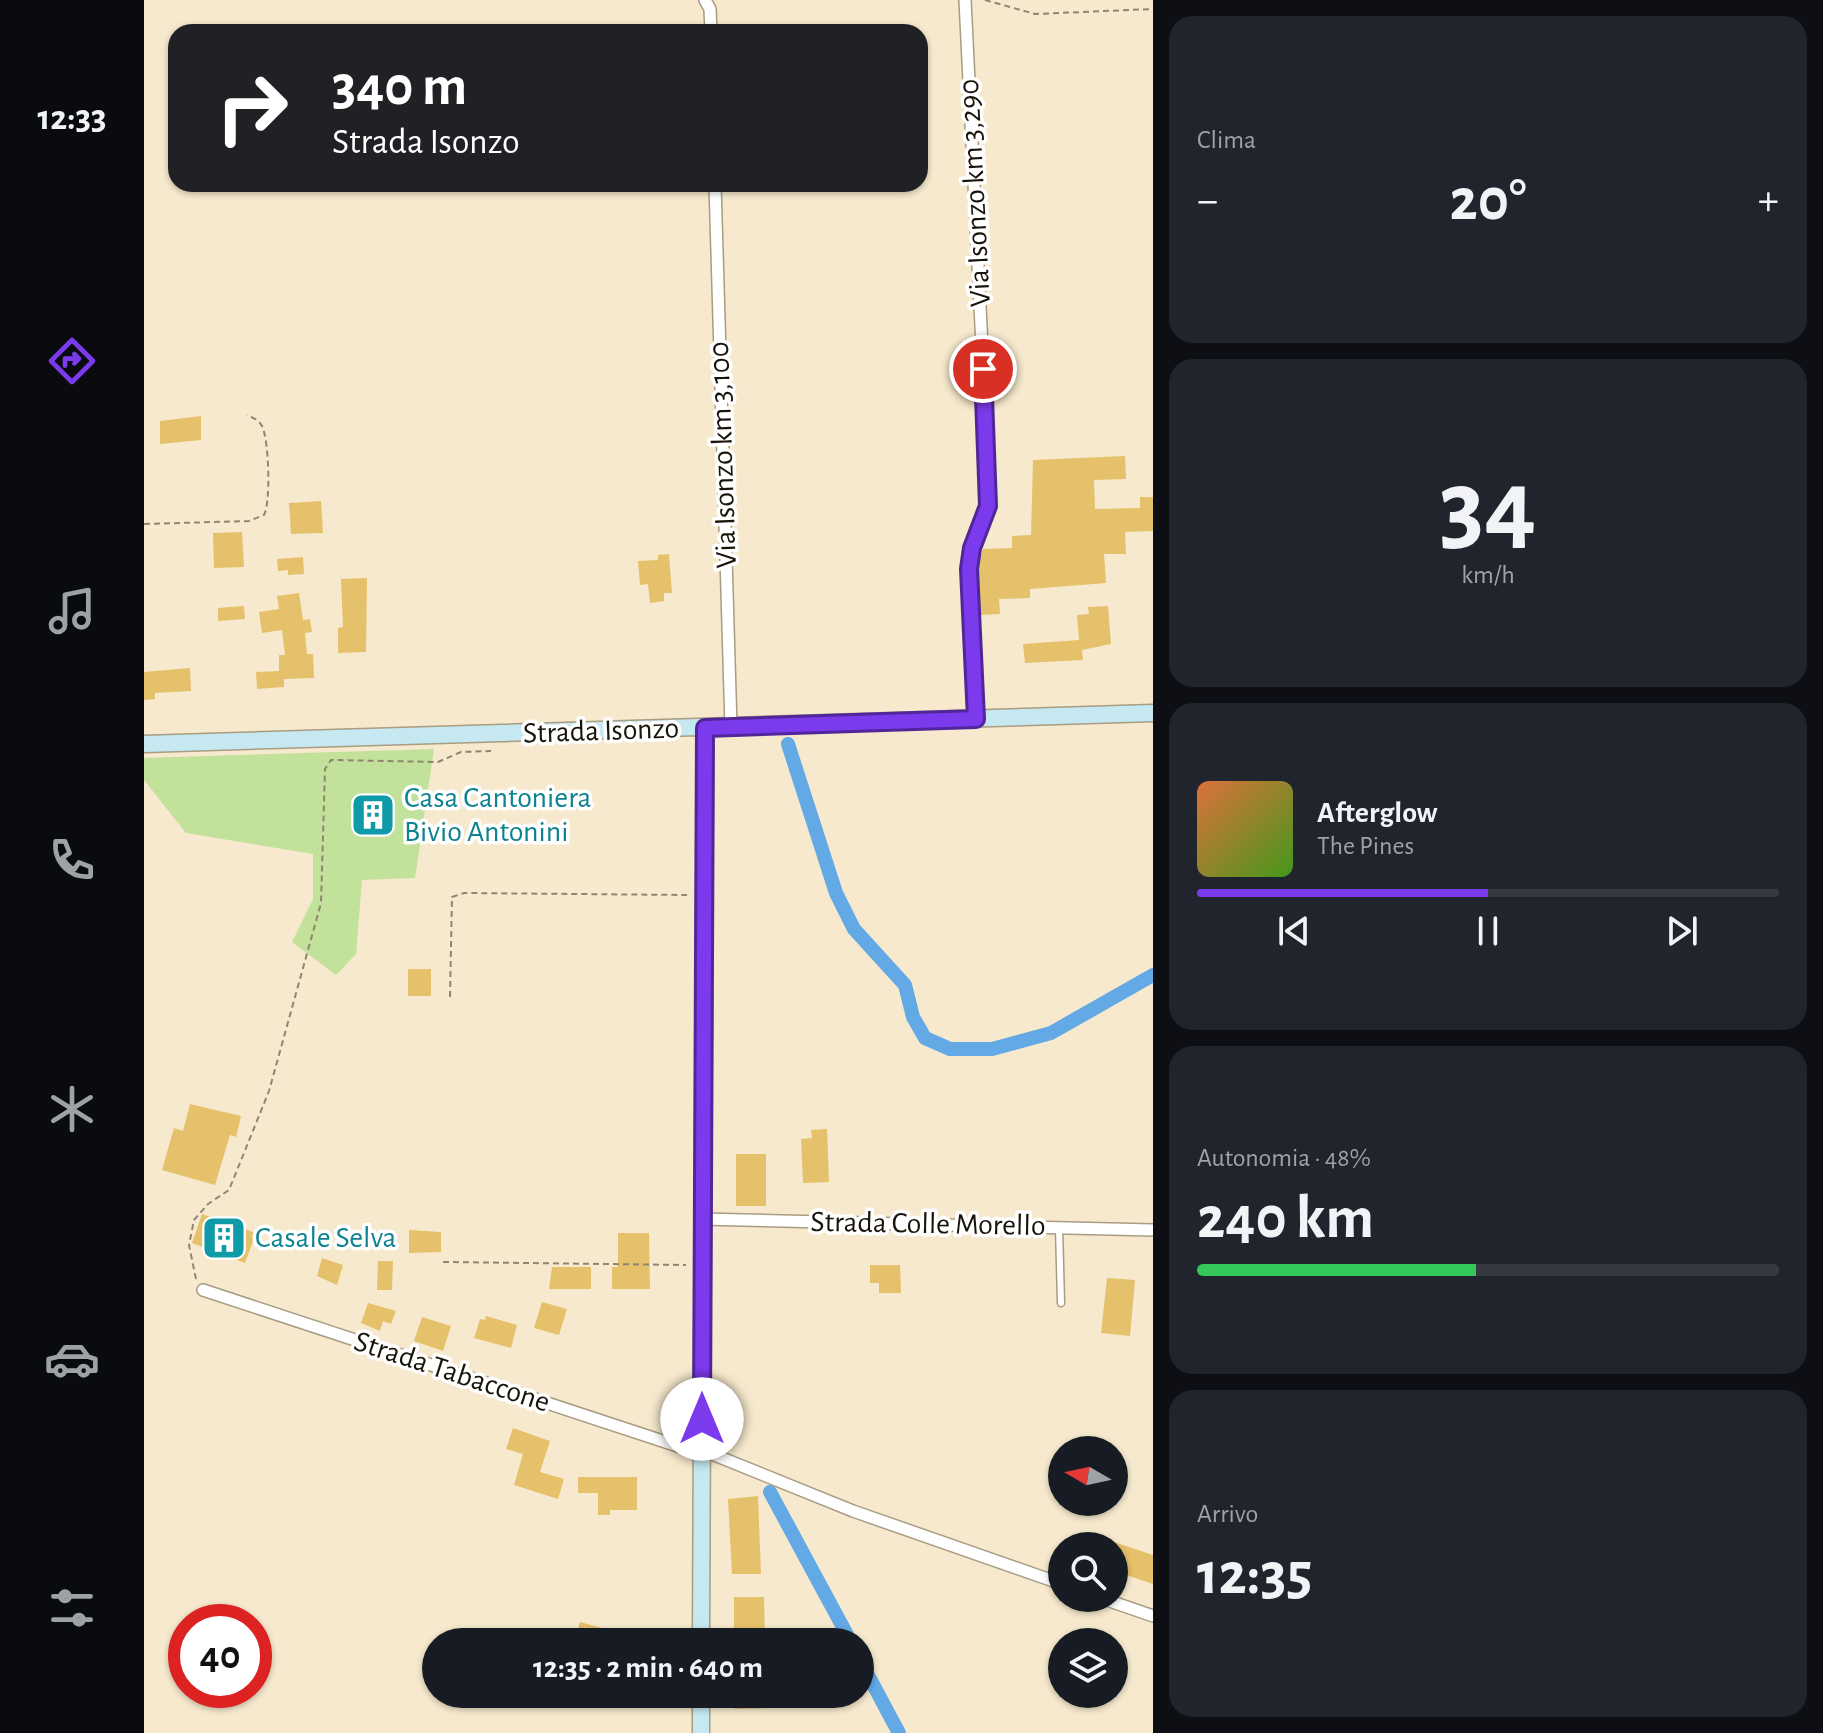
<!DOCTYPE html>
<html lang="it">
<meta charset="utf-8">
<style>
body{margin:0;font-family:"Alegreya Sans",sans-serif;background:#20242c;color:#f1f3f6;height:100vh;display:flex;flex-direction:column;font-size:30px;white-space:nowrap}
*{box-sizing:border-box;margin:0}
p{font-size:26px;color:#9ea1a6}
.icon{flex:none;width:44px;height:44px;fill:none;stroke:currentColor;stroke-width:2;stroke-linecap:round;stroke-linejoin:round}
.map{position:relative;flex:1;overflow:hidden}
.drawer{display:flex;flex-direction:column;gap:16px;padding:16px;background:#0d0f14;width:670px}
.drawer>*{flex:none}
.banner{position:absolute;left:24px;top:24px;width:760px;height:168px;border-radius:24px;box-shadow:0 2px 6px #0004;background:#202124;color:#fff;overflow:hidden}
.needle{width:52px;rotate:279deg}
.buttons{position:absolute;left:904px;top:1436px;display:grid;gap:16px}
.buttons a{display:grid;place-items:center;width:80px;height:80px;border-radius:50%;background:#171b24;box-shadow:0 2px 6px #0004;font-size:40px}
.speed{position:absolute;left:24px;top:1604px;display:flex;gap:16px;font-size:40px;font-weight:700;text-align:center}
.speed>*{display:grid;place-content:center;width:104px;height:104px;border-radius:50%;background:#171b24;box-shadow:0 2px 6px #0004;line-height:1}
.speed .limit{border:12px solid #d22;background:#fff;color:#111}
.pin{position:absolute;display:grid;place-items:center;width:68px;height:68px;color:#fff;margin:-34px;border:4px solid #fff;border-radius:50%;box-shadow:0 2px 8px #0007}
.me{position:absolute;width:88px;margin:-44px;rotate:0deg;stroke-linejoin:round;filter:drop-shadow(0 0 6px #0008)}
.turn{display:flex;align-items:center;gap:28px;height:168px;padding:0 32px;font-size:36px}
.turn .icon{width:104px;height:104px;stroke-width:2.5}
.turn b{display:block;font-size:56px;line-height:68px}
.big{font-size:60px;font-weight:700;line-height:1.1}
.drawer .tile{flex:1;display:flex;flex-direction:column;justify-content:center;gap:12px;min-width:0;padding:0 28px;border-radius:24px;background:#20242c}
.drawer .dial{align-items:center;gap:0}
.dial b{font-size:104px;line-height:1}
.song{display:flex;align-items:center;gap:24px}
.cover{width:96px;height:96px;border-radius:12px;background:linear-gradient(135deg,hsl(20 70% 55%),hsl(100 70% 35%))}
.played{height:8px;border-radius:4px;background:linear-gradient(90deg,#7c3aed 50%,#363941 50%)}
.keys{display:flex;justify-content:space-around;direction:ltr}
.heat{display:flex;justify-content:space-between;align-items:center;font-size:44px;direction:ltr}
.charge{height:12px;border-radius:6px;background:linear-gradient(90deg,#34c759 48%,#363941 0)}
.trip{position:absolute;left:278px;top:1628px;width:452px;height:80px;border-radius:40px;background:#171b24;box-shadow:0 2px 6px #0004;font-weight:700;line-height:80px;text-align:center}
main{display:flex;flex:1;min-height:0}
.tab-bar{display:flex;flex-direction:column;width:144px;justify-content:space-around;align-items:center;background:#090b0e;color:#9ea1a6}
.tab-bar .icon{width:56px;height:56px}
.tab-bar .current{color:#7c3aed}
.tab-bar b{font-size:36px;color:#f1f3f6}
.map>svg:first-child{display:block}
.green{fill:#c2e19a}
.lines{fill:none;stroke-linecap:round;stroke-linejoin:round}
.canal{stroke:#62a9e5;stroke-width:14}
.building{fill:#e6c16b}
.lane-casing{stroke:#a89c82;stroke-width:9}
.street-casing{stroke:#a89c82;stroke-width:14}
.secondary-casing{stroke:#a89c82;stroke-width:19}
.path{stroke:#8f8672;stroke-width:2;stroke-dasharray:6 4;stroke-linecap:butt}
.lane{stroke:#fff;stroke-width:6}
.street{stroke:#fff;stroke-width:11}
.secondary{stroke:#c5e8f1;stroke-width:16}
.route-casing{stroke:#51269a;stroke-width:20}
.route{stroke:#7c3aed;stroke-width:14}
.labels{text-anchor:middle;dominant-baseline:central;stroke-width:7;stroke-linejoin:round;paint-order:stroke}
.street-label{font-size:30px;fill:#18140a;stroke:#fff}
.culture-label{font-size:30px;fill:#0d838f;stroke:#fff;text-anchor:start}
</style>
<main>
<nav class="tab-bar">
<b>12:33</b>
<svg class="icon current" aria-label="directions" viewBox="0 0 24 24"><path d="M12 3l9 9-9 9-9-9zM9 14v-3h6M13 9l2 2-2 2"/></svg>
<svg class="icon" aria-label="music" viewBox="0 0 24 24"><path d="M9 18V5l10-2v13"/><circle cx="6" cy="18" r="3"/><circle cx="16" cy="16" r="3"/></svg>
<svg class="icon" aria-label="phone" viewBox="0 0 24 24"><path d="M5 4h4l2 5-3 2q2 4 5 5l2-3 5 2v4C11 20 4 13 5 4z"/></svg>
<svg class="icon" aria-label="climate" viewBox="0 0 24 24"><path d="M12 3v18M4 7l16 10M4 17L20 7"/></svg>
<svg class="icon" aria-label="car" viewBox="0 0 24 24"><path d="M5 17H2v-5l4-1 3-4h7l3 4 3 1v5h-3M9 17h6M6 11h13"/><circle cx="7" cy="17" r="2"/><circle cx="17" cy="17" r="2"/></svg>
<svg class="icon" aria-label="filters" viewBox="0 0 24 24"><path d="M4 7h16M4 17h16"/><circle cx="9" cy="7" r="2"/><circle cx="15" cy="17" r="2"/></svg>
</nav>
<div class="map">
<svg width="1009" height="1733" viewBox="0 0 1009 1733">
<rect width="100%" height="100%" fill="#f6e9cd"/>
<!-- green -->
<path class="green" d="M290,749L271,878L218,880L212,954L192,975L148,942L169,899V854L42,833L0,780V758Z"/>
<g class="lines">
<!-- canal -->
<path class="canal" d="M644,744L692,893L710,929L761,985L769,1017L781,1038L806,1049H848L907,1033L1009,975
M626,1492L707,1642
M716,1660L755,1733"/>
</g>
<!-- building -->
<path class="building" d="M57,416V440L16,444V421Z
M981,456L982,479L950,480L951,509L996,508V497H1009V531L981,532L982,554H960L962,583L886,589V598L855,599L856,614L836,615L834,563L839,549L868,548V536L887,535L889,460Z
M177,501L179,533L147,534L145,503Z
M98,532L100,567L70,568L69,533Z
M525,554L528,593H520V601L506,603L504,584L496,585L494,561L514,560V555Z
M159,557L160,574L144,575V570L134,571L133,559Z
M223,578L222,652L194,653V628L199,627L197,579Z
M155,593L159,620L166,619L168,632L161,633L163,654H169L170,678L140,679V687L113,689L112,672L135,671V655H141L138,630L118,633L115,612L135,609L133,596Z
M100,606L101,619L74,621V608Z
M964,606L967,644L938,650L939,660L881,663L879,644L935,640L933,615L945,614L944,607Z
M46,668L47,691L11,693V699L0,700V672Z
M243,804L244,824L214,826L213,806Z
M264,969H287V996H264Z
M46,1104L97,1116L92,1137L86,1135L71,1185L18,1170L30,1128L39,1131Z
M683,1129L685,1182L659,1183L657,1139L668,1138L667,1130Z
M592,1154H622V1206H592Z
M58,1214L112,1233L101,1263L48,1243Z
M265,1230L297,1232V1252L265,1253Z
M474,1233H505L506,1289H468V1267H474Z
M178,1258L199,1265L193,1285L173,1276Z
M234,1261H249L248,1290H233Z
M726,1265H756L757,1293H735V1283H726Z
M408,1267H447V1289H405Z
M963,1278L991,1280L986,1336L957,1333Z
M398,1302L423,1309L415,1335L390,1328Z
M224,1303L252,1311L247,1324L239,1321L236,1331L217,1323Z
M342,1316L373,1325L367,1348L330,1338L336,1319L341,1320Z
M278,1317L307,1326L299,1351L270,1341Z
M369,1428L406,1441L396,1472L420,1479L414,1499L370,1485L379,1454L362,1449Z
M434,1477H493V1510H466V1515H454V1493H434Z
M614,1496L617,1574H588L584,1499Z
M970,1542L1009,1555V1584L970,1571Z
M590,1597H620L621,1642H590Z
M436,1622L458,1628L454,1642H430Z
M590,1694H627V1708L591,1709Z"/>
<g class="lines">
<!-- lane casing -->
<g class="lane-casing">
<path id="lane" d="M915,1227L917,1303"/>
</g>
<!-- street casing -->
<g class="street-casing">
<path id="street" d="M561,0L566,9L567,32
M821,0L845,489L843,513L825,562L832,719
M571,184L587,727
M558,1219L1009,1230
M59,1290L558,1454
M558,1450L709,1511L918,1584
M957,1598L1009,1616"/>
</g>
<!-- secondary casing -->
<g class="secondary-casing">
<path id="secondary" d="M0,744L1009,713
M557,1642L561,728
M557,1733V1694"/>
</g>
<!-- path -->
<path class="path" d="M841,0L891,14L1009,9
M0,524L105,521L120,515C127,502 125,440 118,426C115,420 109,418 103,415
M306,997L308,897L320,893L543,895
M299,1262L542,1265
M52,1279L45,1245L50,1220L64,1204L85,1190L125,1091L177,903L181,769L187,760L294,762L317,752L347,751"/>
<!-- lane -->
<use href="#lane" class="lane"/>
<!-- street -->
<use href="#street" class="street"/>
<!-- secondary -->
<use href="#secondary" class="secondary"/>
</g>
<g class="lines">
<!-- route casing -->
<g class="route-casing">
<path id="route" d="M558,1419L561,728L832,719L825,569L828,548L844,506L839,369"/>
</g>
<!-- route -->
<use href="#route" class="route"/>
</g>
<!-- icons -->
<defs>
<g id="building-square" transform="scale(2.3)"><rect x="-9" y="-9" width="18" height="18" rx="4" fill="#0f9aa8" stroke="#fff"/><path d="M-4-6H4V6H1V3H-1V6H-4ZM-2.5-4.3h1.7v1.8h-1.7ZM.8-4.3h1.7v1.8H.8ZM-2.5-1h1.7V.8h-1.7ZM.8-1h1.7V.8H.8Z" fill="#fff"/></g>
</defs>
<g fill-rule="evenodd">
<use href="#building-square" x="229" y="815"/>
<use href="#building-square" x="80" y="1238"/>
</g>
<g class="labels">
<!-- street labels -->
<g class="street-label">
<text transform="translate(831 193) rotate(-93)">Via Isonzo km 3,290</text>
<text transform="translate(579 455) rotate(-92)">Via Isonzo km 3,100</text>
<text transform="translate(457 731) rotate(-2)">Strada Isonzo</text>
<text transform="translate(784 1224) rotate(1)">Strada Colle Morello</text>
<text transform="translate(308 1372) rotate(18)">Strada Tabaccone</text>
</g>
<!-- culture labels -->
<g class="culture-label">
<text x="260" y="798">Casa Cantoniera<tspan x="260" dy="34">Bivio Antonini</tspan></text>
<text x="111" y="1238">Casale Selva</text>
</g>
</g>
</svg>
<div class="buttons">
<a><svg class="needle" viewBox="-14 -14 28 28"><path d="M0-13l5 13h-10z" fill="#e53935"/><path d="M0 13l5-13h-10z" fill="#9ea1a6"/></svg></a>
<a><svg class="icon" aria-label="search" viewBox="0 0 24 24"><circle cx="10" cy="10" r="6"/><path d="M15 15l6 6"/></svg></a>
<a><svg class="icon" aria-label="layers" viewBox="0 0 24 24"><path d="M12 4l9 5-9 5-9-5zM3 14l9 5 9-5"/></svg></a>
</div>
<div class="speed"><div class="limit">40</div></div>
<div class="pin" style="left:839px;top:369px;background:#d93025"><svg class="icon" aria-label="arrive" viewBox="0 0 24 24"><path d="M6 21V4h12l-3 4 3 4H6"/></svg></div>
<svg class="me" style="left:558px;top:1419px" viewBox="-20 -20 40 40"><circle r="19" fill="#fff"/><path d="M0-13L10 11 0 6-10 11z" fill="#7c3aed"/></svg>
<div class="trip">12:35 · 2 min · 640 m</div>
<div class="banner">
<div class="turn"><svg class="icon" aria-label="right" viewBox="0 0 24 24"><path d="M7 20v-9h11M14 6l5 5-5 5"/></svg><div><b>340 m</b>Strada Isonzo</div></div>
</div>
</div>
<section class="drawer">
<div class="tile"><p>Clima</p>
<div class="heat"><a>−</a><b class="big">20°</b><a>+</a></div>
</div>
<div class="tile dial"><b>34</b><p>km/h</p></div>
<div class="tile">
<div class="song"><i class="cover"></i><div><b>Afterglow</b><p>The Pines</p></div></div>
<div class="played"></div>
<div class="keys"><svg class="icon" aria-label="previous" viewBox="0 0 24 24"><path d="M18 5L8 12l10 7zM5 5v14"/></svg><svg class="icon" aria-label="pause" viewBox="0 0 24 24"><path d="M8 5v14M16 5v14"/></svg><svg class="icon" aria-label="next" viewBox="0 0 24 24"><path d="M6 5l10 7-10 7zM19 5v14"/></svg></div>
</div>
<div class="tile"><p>Autonomia · 48%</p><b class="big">240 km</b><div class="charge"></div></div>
<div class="tile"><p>Arrivo</p><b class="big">12:35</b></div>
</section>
</main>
